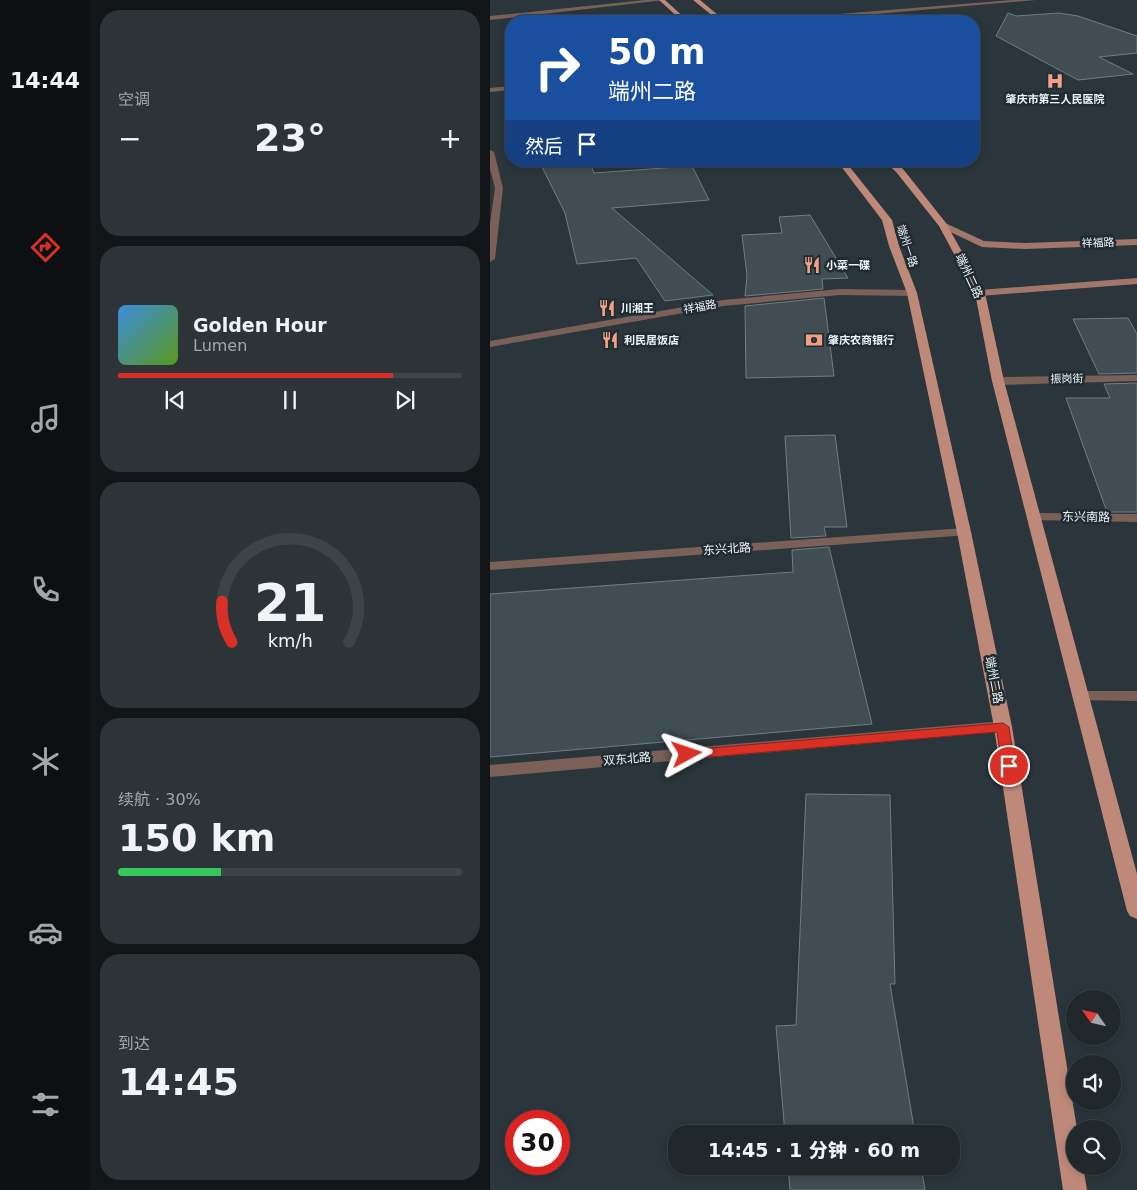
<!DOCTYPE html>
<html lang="zh">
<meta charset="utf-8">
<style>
body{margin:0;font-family:"DejaVu Sans","Noto Sans SC",sans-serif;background:#2d3438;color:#f1f3f6;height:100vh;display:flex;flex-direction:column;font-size:19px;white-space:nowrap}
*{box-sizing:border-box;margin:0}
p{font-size:16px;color:#a2a6a9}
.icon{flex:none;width:28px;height:28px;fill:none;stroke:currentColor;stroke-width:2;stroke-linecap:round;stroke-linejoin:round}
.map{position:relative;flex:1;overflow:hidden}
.side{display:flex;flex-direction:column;gap:10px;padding:10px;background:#121618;width:400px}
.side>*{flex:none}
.hud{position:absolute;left:15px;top:15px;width:475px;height:152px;border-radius:20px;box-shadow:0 2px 8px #0003,0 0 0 1px #3d4448;background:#1a4fa0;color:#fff;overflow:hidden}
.needle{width:32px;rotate:304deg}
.tools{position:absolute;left:576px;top:990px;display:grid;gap:10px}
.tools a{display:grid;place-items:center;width:55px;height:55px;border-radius:50%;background:#20282c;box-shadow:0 2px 8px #0003,0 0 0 1px #3d4448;font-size:25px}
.speed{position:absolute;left:15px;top:1110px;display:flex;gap:10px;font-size:25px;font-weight:700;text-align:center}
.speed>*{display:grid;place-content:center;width:65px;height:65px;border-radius:50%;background:#20282c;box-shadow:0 2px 8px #0003,0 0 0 1px #3d4448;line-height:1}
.speed .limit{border:8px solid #d22;background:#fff;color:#111}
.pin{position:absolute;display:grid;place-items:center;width:42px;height:42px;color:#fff;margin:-21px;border:2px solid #fff;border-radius:50%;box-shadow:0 1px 5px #0007}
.me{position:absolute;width:55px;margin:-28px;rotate:85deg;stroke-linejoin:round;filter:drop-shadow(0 0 4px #0008)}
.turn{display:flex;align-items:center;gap:18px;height:105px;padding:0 20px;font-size:22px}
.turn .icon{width:65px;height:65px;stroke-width:2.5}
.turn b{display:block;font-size:35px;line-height:42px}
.then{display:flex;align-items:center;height:48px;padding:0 20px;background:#0003;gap:10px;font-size:19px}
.big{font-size:38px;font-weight:800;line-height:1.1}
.side .card{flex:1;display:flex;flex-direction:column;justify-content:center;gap:8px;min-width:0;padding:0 18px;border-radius:20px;background:#2d3438}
.side .dial{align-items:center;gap:0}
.dial svg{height:130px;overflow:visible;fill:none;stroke:#3d4448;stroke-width:7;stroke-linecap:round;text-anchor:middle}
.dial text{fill:#f1f3f6;stroke:none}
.song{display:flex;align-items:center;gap:15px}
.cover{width:60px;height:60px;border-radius:8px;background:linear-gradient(135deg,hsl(210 70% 55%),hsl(90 70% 35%))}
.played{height:5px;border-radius:2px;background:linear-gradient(90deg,#d93025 80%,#3d4448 80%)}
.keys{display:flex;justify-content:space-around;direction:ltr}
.heat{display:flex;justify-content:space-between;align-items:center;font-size:28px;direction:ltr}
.charge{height:8px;border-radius:4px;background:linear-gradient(90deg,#34c759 30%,#3d4448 0)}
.trip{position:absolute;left:178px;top:1125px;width:292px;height:50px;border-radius:20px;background:#20282c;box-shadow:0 2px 8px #0003,0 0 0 1px #3d4448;font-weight:800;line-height:50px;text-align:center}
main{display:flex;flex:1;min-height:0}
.tab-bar{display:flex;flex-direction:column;width:90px;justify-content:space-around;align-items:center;background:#0d1012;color:#a2a6a9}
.tab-bar .icon{width:35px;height:35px}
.tab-bar .current{color:#d93025}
.tab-bar b{font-size:22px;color:#f1f3f6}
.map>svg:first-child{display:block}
.building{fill:#404d52;stroke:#6f7e83}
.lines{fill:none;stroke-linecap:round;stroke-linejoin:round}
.street{fill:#7a6057;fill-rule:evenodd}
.secondary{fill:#a0776a;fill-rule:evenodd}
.primary{fill:#be8979;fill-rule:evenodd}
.route{fill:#d93025;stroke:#8d1f18}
.labels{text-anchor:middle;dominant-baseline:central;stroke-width:5;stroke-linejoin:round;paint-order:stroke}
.far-poi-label{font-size:11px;font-weight:bold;fill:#ecf4f7;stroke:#202c31;text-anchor:start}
.far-street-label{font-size:11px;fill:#ecf4f7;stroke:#202c31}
.street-label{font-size:12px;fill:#ecf4f7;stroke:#202c31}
</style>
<main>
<nav class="tab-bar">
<b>14:44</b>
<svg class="icon current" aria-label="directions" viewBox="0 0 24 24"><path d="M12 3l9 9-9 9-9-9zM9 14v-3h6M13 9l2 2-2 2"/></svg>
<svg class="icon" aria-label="music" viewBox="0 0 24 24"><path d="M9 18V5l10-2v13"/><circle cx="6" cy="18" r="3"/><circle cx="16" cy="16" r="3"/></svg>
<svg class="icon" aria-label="phone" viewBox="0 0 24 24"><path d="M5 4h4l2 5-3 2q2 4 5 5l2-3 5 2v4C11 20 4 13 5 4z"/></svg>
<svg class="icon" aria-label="climate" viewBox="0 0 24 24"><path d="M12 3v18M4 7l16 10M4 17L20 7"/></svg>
<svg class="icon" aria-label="car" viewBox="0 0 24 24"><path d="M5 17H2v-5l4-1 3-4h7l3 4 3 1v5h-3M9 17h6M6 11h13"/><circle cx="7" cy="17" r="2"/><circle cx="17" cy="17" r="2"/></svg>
<svg class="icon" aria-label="filters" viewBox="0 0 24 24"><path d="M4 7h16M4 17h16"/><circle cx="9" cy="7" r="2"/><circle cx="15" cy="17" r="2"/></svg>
</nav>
<section class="side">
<div class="card"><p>空调</p>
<div class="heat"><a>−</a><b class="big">23°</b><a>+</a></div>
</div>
<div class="card">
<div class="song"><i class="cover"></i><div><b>Golden Hour</b><p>Lumen</p></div></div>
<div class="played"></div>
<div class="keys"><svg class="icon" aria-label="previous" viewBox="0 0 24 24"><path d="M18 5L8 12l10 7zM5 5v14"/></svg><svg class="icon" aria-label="pause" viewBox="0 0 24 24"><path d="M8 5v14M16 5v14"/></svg><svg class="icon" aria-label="next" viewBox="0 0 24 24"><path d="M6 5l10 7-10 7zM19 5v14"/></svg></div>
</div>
<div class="card dial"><svg viewBox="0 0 100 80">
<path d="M14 69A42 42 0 1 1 86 69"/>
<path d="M14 69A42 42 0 0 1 8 44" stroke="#d93025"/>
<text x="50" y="56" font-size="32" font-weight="700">21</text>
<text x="50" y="72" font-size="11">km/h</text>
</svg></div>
<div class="card"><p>续航 · 30%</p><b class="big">150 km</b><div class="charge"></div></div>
<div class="card"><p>到达</p><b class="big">14:45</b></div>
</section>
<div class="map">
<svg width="647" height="1190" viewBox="0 0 647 1190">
<rect width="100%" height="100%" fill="#2a363b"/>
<!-- building -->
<path class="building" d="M518,13L526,16L569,13L588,16L647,36V53L609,57L643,74L588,80L506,36Z
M49,161H99L104,173L202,166L219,200L122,208L223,295L175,301L146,258L87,264L75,213Z
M320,215L358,278L332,279L333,289L255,296L257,275L252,235L292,233L289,217Z
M334,298L344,376L256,378L255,306Z
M638,318L647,334V373L609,374L583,319Z
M647,383V512H617L576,398H620L614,384Z
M345,435L357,527H334L336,536L301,538L295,436Z
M339,547L382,724L0,757V594L303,572L302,550Z
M316,794L400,795L405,984H400L425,1134H295L286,1026L306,1025Z
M298,1166H431L435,1190H300Z"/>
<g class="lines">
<!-- street -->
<path class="street" d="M155,0H175L0,20V16Z
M522,0H546L306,21H284L287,19Z
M21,86V90L0,92V88Z
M0,150L4,152L13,188L5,259L0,262V223L5,188L0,169Z
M350,289L422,290L427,293L422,296L350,295L233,306L0,347V341L233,300Z
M647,375V381L508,385L502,381L508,377Z
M545,513L647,514V522L540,520L538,517Z
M474,528L481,532L479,535L0,570V562Z
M592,691H647V701L586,700L584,696L586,692Z
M513,721L519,723L522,727L519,731L0,777V765Z"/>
<!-- secondary -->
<path class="secondary" d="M453,222L494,241L535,243L647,239V245L535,249L492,247L450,227V223Z
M647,278V284L490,296L485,293L490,290Z"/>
<!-- primary -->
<path class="primary" d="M169,0H175L198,21H192Z
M203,0H210L235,21H229Z
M347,161H355L402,220L409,246L427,293L481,532L522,727L587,1129H585V1166H593L597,1190H573L504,727L467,532L417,293L399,246L392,220Z
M395,161H404L413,169L456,223L495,293L514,381L647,874V919L640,916L637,911L502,381L485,293L449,226L407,173Z"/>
</g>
<!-- route -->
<path class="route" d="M513,723L519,727L525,766L523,769H514L512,766L507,732L197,759L193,757L191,754L193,751L197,750Z"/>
<!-- icons -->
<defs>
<g id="hospital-bare" transform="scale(1.35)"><path d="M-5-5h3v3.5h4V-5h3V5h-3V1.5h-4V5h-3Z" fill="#f39f84" stroke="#202c31" stroke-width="2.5" paint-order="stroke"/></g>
<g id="restaurant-bare" transform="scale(1.35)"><path d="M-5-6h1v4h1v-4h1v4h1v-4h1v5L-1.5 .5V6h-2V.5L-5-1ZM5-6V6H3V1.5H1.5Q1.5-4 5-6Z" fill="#f39f84" stroke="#202c31" stroke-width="2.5" paint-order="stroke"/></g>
<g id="bank-bare" transform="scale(1.35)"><path d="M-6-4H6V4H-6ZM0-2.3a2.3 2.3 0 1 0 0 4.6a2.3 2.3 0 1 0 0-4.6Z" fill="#f39f84" stroke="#202c31" stroke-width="2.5" paint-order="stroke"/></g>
</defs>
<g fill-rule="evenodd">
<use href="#hospital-bare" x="565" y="81"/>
<use href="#restaurant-bare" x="322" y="265"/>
<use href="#restaurant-bare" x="117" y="308"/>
<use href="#restaurant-bare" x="120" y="340"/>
<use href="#bank-bare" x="324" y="340"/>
</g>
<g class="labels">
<!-- far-poi labels -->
<g class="far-poi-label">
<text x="565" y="99" text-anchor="middle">肇庆市第三人民医院</text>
<text x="336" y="265">小菜一碟</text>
<text x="131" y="308">川湘王</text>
<text x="134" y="340">利民居饭店</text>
<text x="338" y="340">肇庆农商银行</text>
</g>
<!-- far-street labels -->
<g class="far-street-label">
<text transform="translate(608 243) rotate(-2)">祥福路</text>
<text transform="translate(417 246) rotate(72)">端州一路</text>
<text transform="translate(210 307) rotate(-10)">祥福路</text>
<text transform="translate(577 379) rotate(-1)">振岗街</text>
</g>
<!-- street labels -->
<g class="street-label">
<text transform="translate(479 276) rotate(65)">端州二路</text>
<text transform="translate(596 517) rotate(1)">东兴南路</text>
<text transform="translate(237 549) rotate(-4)">东兴北路</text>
<text transform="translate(504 680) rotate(79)">端州二路</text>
<text transform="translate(137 759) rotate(-5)">双东北路</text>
</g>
</g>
</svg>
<div class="tools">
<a><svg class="needle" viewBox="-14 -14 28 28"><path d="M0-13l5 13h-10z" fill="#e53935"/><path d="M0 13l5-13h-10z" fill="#a2a6a9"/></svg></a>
<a><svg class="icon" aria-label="sound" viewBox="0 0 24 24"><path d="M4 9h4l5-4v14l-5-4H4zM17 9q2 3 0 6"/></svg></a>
<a><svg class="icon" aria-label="search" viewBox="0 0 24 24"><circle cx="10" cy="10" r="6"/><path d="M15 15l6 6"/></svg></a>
</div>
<div class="speed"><div class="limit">30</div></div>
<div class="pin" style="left:519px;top:766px;background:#d93025"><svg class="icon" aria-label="arrive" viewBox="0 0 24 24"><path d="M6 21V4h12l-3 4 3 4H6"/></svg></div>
<svg class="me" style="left:197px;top:754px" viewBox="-20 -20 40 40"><path d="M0-17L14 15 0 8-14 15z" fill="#d93025" stroke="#fff" stroke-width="4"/></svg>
<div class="trip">14:45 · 1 分钟 · 60 m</div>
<div class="hud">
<div class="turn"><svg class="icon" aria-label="right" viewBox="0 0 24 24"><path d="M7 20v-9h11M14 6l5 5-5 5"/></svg><div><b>50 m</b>端州二路</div></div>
<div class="then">然后<svg class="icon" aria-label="arrive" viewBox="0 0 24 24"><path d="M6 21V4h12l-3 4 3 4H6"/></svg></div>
</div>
</div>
</main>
